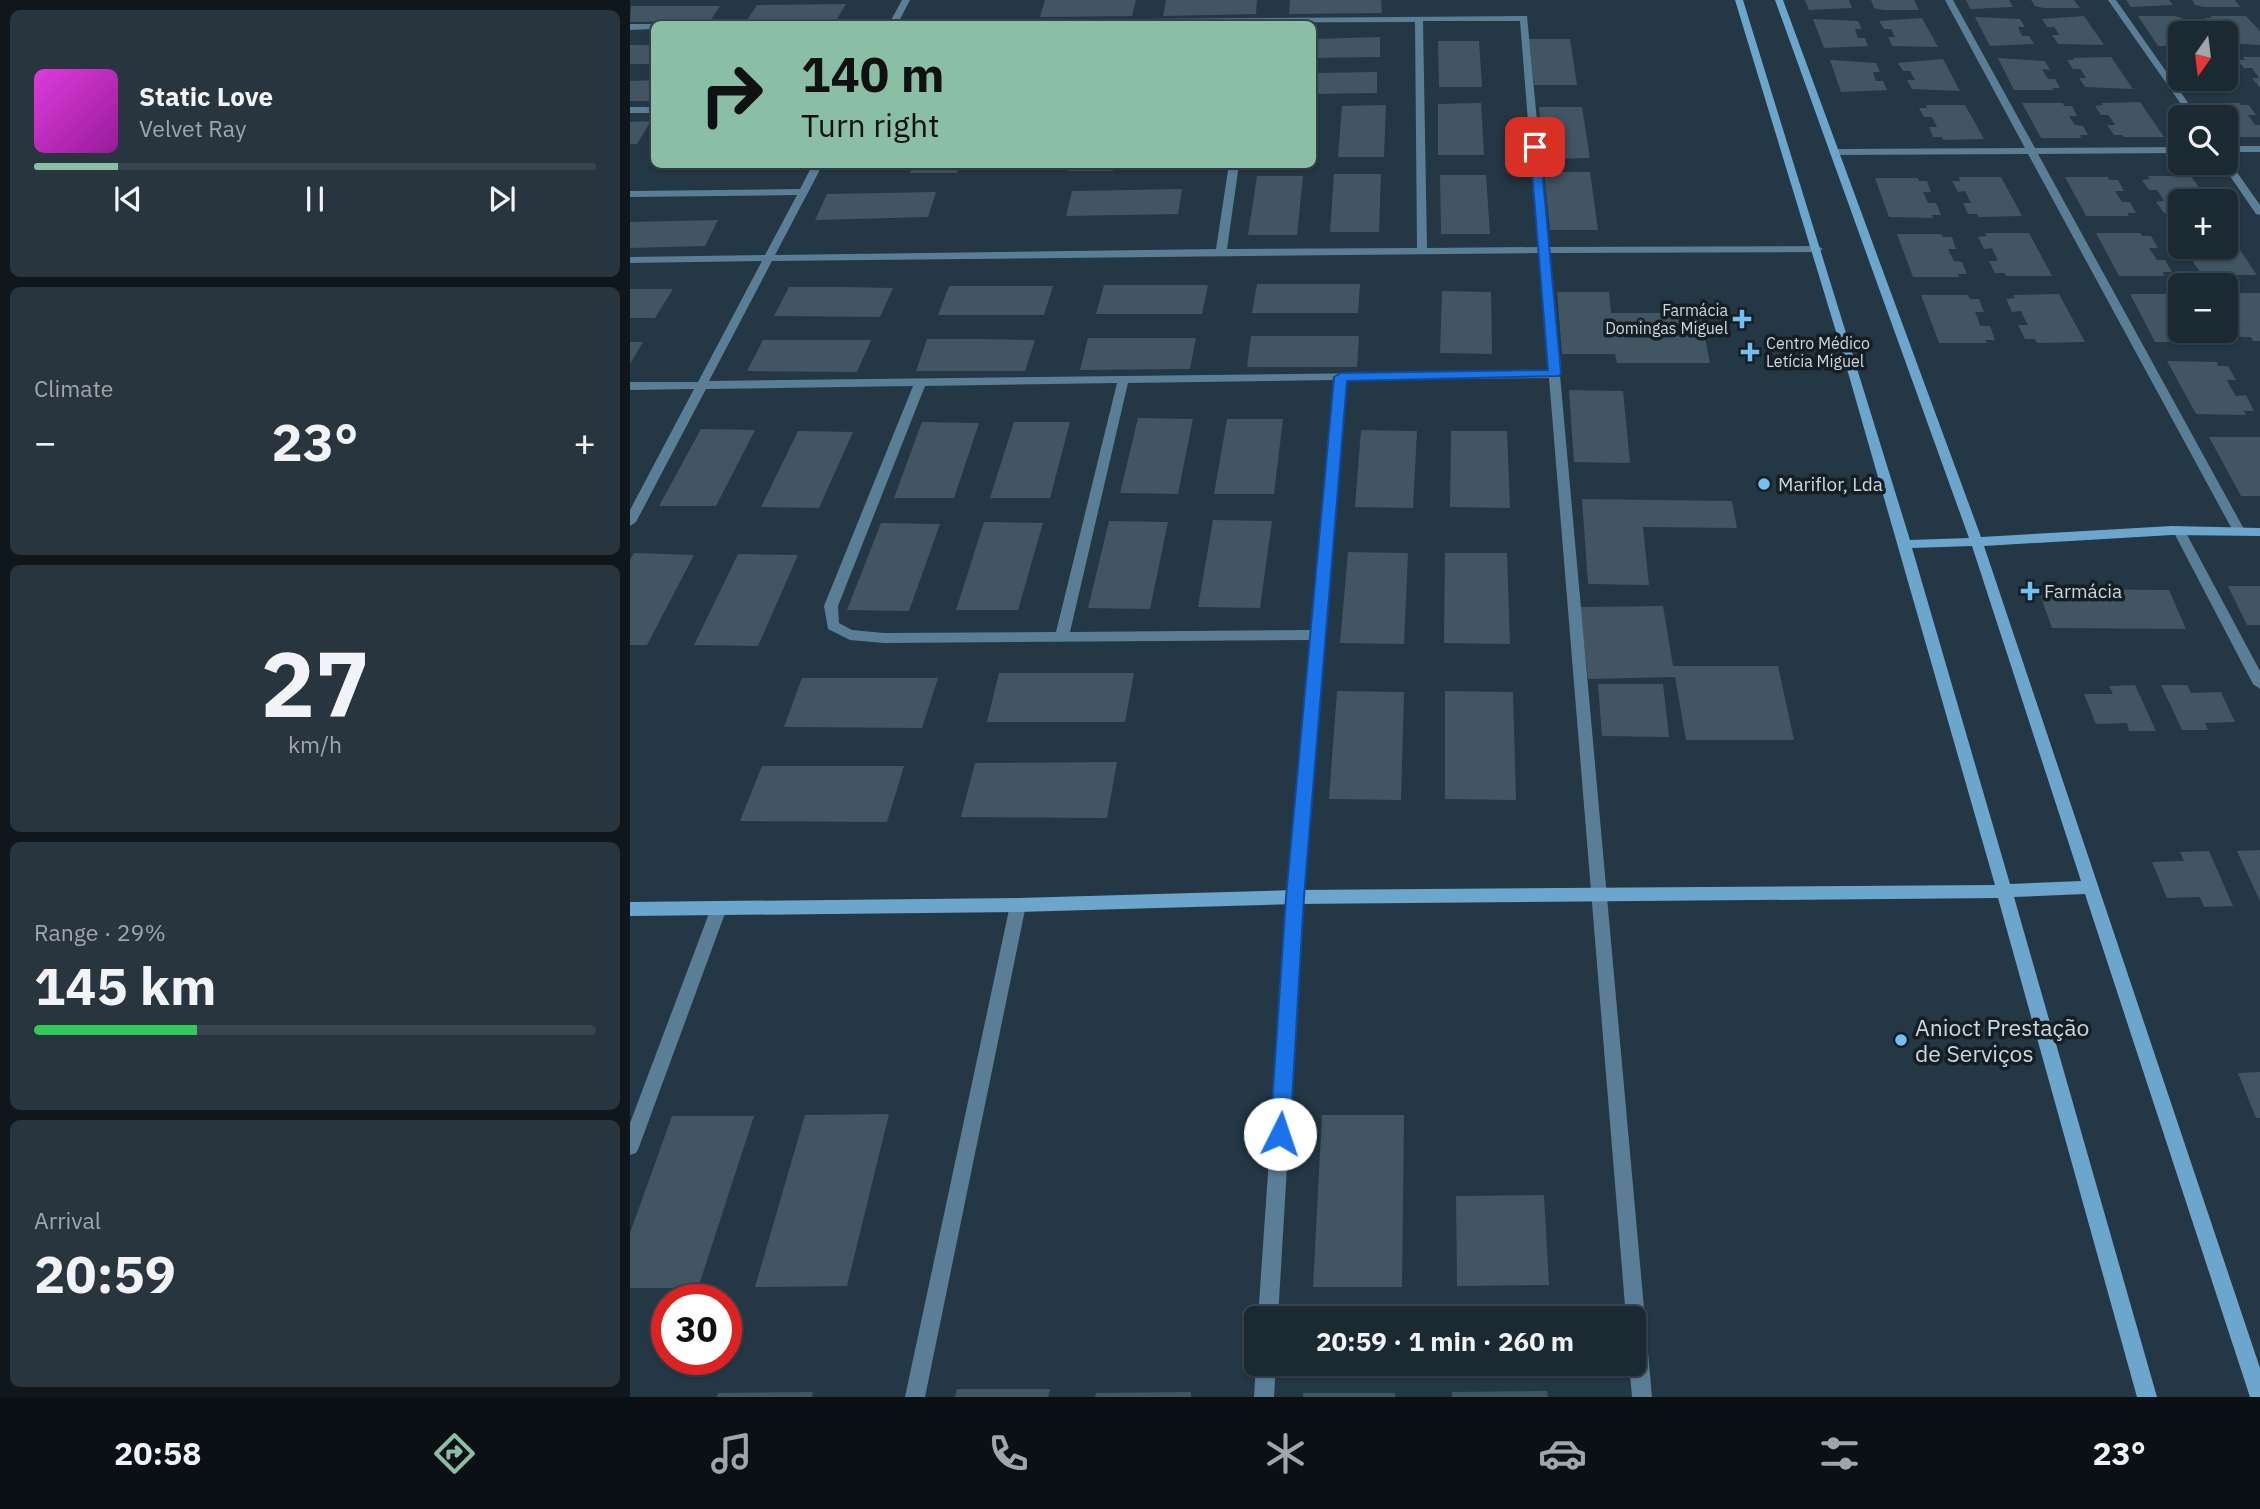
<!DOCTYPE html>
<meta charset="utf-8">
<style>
body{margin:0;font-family:"IBM Plex Sans",sans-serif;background:#28353f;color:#f1f3f6;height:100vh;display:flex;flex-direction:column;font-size:26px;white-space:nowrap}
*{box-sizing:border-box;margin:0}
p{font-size:23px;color:#a0a6ac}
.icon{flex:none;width:38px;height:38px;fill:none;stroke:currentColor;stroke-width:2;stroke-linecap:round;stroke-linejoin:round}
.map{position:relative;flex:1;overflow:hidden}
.side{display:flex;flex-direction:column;gap:10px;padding:10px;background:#0f171c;width:630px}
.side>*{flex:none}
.hud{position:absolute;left:21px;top:21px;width:665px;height:147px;border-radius:10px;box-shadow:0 2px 5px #0004,0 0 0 2px #39454e;background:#8abfa5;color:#111;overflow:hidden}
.needle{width:46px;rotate:194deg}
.fabs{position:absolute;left:1538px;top:21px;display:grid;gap:14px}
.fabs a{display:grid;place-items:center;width:70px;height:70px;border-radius:10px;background:#1b2933;box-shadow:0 2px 5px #0004,0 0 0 2px #39454e;font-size:35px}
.speed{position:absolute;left:21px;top:1284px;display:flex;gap:14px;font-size:35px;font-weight:700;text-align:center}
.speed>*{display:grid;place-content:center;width:91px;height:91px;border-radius:50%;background:#1b2933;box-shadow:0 2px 5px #0004,0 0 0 2px #39454e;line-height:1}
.speed .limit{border:10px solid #d22;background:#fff;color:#111}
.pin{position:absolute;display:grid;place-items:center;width:60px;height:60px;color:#fff;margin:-30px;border-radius:14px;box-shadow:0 4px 10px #0006}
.me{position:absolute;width:77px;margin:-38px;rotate:4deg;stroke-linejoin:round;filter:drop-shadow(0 0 5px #0008)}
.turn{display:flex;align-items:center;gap:24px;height:147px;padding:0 35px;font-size:32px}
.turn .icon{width:91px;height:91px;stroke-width:2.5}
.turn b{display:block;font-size:49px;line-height:60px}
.big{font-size:52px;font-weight:700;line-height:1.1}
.side .card{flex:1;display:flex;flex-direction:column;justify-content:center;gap:10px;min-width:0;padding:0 24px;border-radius:10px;background:#28353f}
.side .dial{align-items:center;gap:0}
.dial b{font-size:91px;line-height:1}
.song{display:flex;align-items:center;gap:21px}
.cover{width:84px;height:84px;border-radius:10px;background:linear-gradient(135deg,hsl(300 70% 55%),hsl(300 70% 35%))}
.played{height:7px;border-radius:4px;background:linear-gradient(90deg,#8abfa5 15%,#39454e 15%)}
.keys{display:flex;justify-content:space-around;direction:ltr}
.heat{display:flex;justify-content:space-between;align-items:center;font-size:38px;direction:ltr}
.charge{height:10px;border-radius:5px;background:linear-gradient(90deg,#34c759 29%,#39454e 0)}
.trip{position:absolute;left:614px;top:1306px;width:402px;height:70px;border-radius:10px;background:#1b2933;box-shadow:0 2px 5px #0004,0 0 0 2px #39454e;font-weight:700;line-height:70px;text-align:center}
.tabs{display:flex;height:112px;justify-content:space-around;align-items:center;background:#0b1014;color:#a0a6ac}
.tabs .icon{width:49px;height:49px}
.tabs .selected{color:#8abfa5}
.tabs b{font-size:32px;color:#f1f3f6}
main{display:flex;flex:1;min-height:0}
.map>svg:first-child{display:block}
.building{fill:#415563}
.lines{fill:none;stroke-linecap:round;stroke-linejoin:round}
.street{fill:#5a7e96;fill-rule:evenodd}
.secondary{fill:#6ca6cd;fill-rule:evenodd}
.route{fill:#1a73e8;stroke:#114b97;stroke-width:2}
.poi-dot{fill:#71c1f5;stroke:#151e24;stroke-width:2.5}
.labels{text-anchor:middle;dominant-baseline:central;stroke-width:7;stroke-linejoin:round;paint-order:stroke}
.far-poi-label{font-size:16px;fill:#ccd7df;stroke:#151e24;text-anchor:end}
.poi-label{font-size:19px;fill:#ccd7df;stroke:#151e24;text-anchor:start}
.near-poi-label{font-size:23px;fill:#ccd7df;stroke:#151e24;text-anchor:start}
</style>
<main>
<section class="side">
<div class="card">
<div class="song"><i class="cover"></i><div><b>Static Love</b><p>Velvet Ray</p></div></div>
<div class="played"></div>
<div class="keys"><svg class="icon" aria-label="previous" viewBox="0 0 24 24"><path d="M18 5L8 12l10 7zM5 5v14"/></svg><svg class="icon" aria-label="pause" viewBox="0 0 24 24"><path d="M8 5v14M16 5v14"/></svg><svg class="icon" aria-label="next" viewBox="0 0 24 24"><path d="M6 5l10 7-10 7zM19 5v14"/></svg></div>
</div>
<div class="card"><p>Climate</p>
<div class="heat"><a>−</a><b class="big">23°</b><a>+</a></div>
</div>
<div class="card dial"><b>27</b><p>km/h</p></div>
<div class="card"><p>Range · 29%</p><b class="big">145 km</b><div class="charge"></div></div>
<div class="card"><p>Arrival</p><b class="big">20:59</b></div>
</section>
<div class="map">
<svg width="1630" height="1397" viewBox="0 0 1630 1397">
<rect width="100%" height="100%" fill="#243744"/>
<!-- building -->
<path class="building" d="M415,0H506L502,16L410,17Z
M536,0H627L626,14L533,16Z
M660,0H751L752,13L659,14Z
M1175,0H1219L1222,8L1179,10Z
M1241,0H1284L1289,10H1253L1244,8Z
M1336,0H1379L1383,7L1340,9Z
M1401,0H1444L1450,8H1414L1405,6Z
M1496,0H1539L1543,5L1501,7Z
M1562,0H1605L1610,7H1574L1565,5Z
M216,4L207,19L117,20L127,5Z
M1,6H90L80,21L0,22Z
M1454,16L1474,45L1428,44L1422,35H1429L1427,31L1424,27H1417L1412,19Z
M1508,16H1545L1554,19L1560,27H1553L1557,33H1550V46H1528Z
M1580,16H1616L1630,31V45L1596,43V33L1589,26H1582L1575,18H1582Z
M1345,17L1390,19L1395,27H1388L1392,36H1399L1404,44L1360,46Z
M1292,18L1308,47L1262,46L1258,37H1265L1261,29H1254L1249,21Z
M1183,19L1228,21L1232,29H1225L1228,38H1235L1238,46L1194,48Z
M750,37V57L682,58V39Z
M899,39H940L947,85H904Z
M808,41H849L852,87H809Z
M0,45H24V64H0Z
M1481,57L1503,89L1455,87L1449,78H1456L1453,73L1450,69H1443L1437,60H1444L1443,58Z
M1613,57H1630V88L1622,78H1629L1622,68H1614L1607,60H1615Z
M1368,58L1415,61L1420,70L1412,69L1418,79H1425L1430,88H1422L1424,90H1384Z
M1538,58H1550V77L1548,73Z
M1313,59L1330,91L1282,89L1277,80H1285L1280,71H1273L1268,63Z
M1200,60L1246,63L1250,72H1243L1246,81H1253L1257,90L1211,92Z
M747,72V93L682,94V73Z
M1596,76L1605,87H1596L1598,90L1559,89L1552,79H1596Z
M24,80V101H0V81Z
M1510,102L1534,137H1494L1492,135H1484L1477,125H1485L1482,120L1478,115H1471L1465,106L1473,105L1471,103Z
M851,103L854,155H808V104Z
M1392,103H1433L1434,106H1442L1447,116H1439L1445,125L1453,126L1458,135H1450L1451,138H1411Z
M1569,103H1609L1611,105H1619L1626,115H1618L1625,125H1630V137H1596V117H1579Z
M756,105L754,157H708L712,106Z
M1296,105H1335L1354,139L1313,140L1312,137H1303L1299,127H1307L1302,117H1294L1289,108H1297Z
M909,107H952L960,158L914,159Z
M21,121L7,144H0V122Z
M284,164H330L327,173H280Z
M439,164H485L483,171H437Z
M519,164H565L564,170H518Z
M914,172H960L968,230H920Z
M704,174H751L749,232H700Z
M810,175H856L860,234H811Z
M627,176H673L667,235H618Z
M1518,176H1561L1578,201H1550V216L1534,213L1526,202L1534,201L1531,196L1527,190H1519L1512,180L1520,179Z
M1329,177H1371L1392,216L1349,217L1347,214H1338L1333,203H1341L1335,191L1328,192L1322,181H1330Z
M1435,177H1478L1479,180H1488L1494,191H1485L1492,202H1500L1506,213H1497L1499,216H1456Z
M1245,178H1288L1289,181H1297L1301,192H1293L1298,203H1306L1311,215H1302L1303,218L1259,217Z
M552,189L548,214L436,216L442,191Z
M306,192L298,217L185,220L197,194Z
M88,220L75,246L0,248V222Z
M1596,228L1612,253L1627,275H1582L1580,272H1570L1562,260H1571L1563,247H1596Z
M1355,233H1399L1422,276H1376L1375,273H1365L1359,261H1368L1362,248L1354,249L1348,237L1357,236Z
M1466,233H1510L1512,236H1521L1528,248H1519L1527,260H1535L1542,272H1533L1534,276H1489Z
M1267,234H1311L1313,237H1322L1326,249H1318L1324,261L1332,262L1337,274H1328L1329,277H1283Z
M627,284H730L728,313H622Z
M474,285H578L572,314H466Z
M319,286H423L414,315H308Z
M159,287H211L263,288L250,317L144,316Z
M0,289H43L25,318H0Z
M812,291L861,292L862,354L810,353Z
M927,292H979L981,313H1070L1080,363H987L985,354H932Z
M1596,293H1630V341H1623L1621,337H1611L1602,324H1611L1602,310H1596Z
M1429,294L1455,342L1407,343L1405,339H1395L1388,325H1398L1394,318L1391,311L1382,312L1376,299L1385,298L1383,295Z
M1500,294H1547L1550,298V331H1577L1581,338H1571L1573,342H1525Z
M1291,295H1338L1340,299H1349L1354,312H1345L1348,319L1350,326H1360L1365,340H1355L1357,343H1309Z
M621,336H729L727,367H617Z
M458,338H566L560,369L450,370Z
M297,339H351L405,340L395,371H286Z
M133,340H241L227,372L117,371Z
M0,342H13L0,364Z
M1537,361L1587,362L1588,366H1598L1606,380H1597L1601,388L1606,396L1616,395L1624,411H1614L1616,415L1566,414Z
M939,390L993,391L1000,463L944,462Z
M508,418L563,419L548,494L490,493Z
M597,419H653L644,494H584Z
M292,422L349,423L324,498H264Z
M384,422H440L420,498H360Z
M71,429L125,430L86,506H29Z
M731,430L787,431L783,508L725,507Z
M168,431L223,432L189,508L131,507Z
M821,431H877L880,508L820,507Z
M1579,437H1630V496H1611Z
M952,499L1102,501L1107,528L1013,527L1019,585L958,584Z
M583,520L642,521L630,608L568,607Z
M479,521L538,522L520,609L458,608Z
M354,522L413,523L388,610H326Z
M251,523L310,524L279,611L217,610Z
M718,552L778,553L774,644L710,643Z
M4,553L64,555L17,645H0V560Z
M815,553H877L880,644L814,643Z
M108,554L168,555L128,646L64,645Z
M1598,586H1630V625H1617Z
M1408,589L1539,590L1556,629L1422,628Z
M1033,606L1043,666H1148L1164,740H1056L1045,677L958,679L950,607Z
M369,673H504L495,722H357Z
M172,678H308L292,728L154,727Z
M968,684H1033L1039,737L972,736Z
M1505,685L1526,731H1499L1497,723L1466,724L1454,694H1483L1479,686Z
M1531,685H1557L1561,693L1591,692L1605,722L1575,723L1578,730H1552Z
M707,691L774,692L771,800L699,799Z
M815,691L883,692L886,800L815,799Z
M487,762L477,818L331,817L345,763Z
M132,766H274L257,822L110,821Z
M1630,850V901L1607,851Z
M1579,851L1603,906L1574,907L1570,897L1537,898L1522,862L1554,861L1550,852Z
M1630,1072V1118H1626L1608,1073Z
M259,1114L217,1286L125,1287L175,1115Z
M692,1115H774L772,1287H683Z
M42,1116H124L68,1288H0V1233Z
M914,1195L919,1285L827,1286L826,1196Z
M327,1389H420L418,1397H325Z
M917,1391L918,1397H822V1392Z
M183,1392L182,1397H87L88,1393Z
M561,1392V1397H465L466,1393Z
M673,1393H765V1397H673Z"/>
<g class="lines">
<!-- street -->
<path class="street" d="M272,0H280L269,21L897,16L919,247L1188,246L1193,249L1188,252L919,253L1022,1397H1002L999,1363H1004V1318H996L919,378L716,380L673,897L648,1318H628L657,897L681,640L254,643L220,640L198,629L194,606L283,386L76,389L6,522L0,526V510L64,389L0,390V382H68L132,261L0,263V257L135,255L167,195L0,197V191L170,189L183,164H193L145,255L586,249L599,164H609L597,249L787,248L785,22L259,24ZM793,21H890L908,247L797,248ZM909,253L919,371L79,381L142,261ZM705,380L682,630L440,632L498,383ZM487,383L426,632L254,633L222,630L209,623L208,606L295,386Z
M1315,0H1323L1405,148L1550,147V153L1408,154L1615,531L1613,534H1605L1603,531L1398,154L1204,155L1199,152L1204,149L1395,148Z
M1478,0H1486L1568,117H1560Z
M0,24H24V29L0,30Z
M0,107H24V113H0Z
M1596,146H1630V152H1596Z
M1596,160L1599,161L1630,205V215L1626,214L1591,163H1596Z
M1549,527L1555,531L1630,671V689L1623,684L1543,531Z
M388,898L394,900L396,905L295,1397H275L380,905L382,900Z
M89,901L95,903L97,908L9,1147L6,1153L0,1155V1123L81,908L83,903Z
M626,1362L646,1363L644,1397H624Z"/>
<!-- secondary -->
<path class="secondary" d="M1105,0H1113L1280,540L1339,538L1145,0H1153L1351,537L1542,526L1630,528V536L1542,535L1354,546L1630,1368V1397H1620L1455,894L1384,897L1527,1397H1507L1368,898L665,904L388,912L0,916V902L388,898L665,890L1365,885L1211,348ZM1342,546L1451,881L1380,884L1282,548Z"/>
</g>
<!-- route -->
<path class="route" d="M905,144L910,147L931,373L929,376L717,381L674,897L660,1134L657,1141L650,1143L643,1141L640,1134L656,897L704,377L711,373L918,370L900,147Z"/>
<!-- markers -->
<g class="poi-dot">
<path d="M1108.5 308.5h7v7h7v7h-7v7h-7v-7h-7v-7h7z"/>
<path d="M1116.5 341.5h7v7h7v7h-7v7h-7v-7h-7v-7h7z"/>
<circle cx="1134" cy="484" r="7"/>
<path d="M1396.5 580.5h7v7h7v7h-7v7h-7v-7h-7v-7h7z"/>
<circle cx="1271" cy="1040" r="7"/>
</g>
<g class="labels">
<!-- far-poi labels -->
<g class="far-poi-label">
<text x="1098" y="310">Farmácia<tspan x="1098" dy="18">Domingas Miguel</tspan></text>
<text x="1136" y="343" text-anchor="start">Centro Médico<tspan x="1136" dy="18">Letícia Miguel</tspan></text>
</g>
<!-- poi labels -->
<g class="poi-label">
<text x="1148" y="484">Mariflor, Lda</text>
<text x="1414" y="591">Farmácia</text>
</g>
<!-- near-poi labels -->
<g class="near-poi-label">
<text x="1285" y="1027">Anioct Prestação<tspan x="1285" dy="26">de Serviços</tspan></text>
</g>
</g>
</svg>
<div class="fabs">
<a><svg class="needle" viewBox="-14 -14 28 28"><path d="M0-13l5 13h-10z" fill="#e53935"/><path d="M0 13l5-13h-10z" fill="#a0a6ac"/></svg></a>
<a><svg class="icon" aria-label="search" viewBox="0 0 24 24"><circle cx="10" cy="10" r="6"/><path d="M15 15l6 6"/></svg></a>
<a>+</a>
<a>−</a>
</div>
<div class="speed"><div class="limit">30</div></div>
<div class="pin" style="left:905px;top:147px;background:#d93025"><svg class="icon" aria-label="arrive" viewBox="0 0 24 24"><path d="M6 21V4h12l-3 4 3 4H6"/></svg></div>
<svg class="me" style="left:650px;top:1134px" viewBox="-20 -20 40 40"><circle r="19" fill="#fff"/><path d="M0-13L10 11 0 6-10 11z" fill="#1a73e8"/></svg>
<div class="trip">20:59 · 1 min · 260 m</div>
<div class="hud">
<div class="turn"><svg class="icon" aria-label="right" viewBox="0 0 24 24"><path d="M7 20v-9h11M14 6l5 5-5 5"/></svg><div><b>140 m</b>Turn right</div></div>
</div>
</div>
</main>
<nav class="tabs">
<b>20:58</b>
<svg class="icon selected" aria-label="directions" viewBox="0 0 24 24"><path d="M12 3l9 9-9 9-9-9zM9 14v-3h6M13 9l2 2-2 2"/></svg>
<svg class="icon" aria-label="music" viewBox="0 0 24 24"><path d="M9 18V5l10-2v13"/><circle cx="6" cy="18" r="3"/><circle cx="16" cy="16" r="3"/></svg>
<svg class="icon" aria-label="phone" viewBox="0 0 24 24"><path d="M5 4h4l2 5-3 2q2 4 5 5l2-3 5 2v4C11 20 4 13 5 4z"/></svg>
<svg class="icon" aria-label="climate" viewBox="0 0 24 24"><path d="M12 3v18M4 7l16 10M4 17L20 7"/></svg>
<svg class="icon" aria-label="car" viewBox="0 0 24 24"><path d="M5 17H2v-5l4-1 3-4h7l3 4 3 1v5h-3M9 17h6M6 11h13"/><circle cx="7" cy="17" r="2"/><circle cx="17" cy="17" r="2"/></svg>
<svg class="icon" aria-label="filters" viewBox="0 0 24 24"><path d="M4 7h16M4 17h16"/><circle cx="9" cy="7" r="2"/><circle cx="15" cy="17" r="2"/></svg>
<b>23°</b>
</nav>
